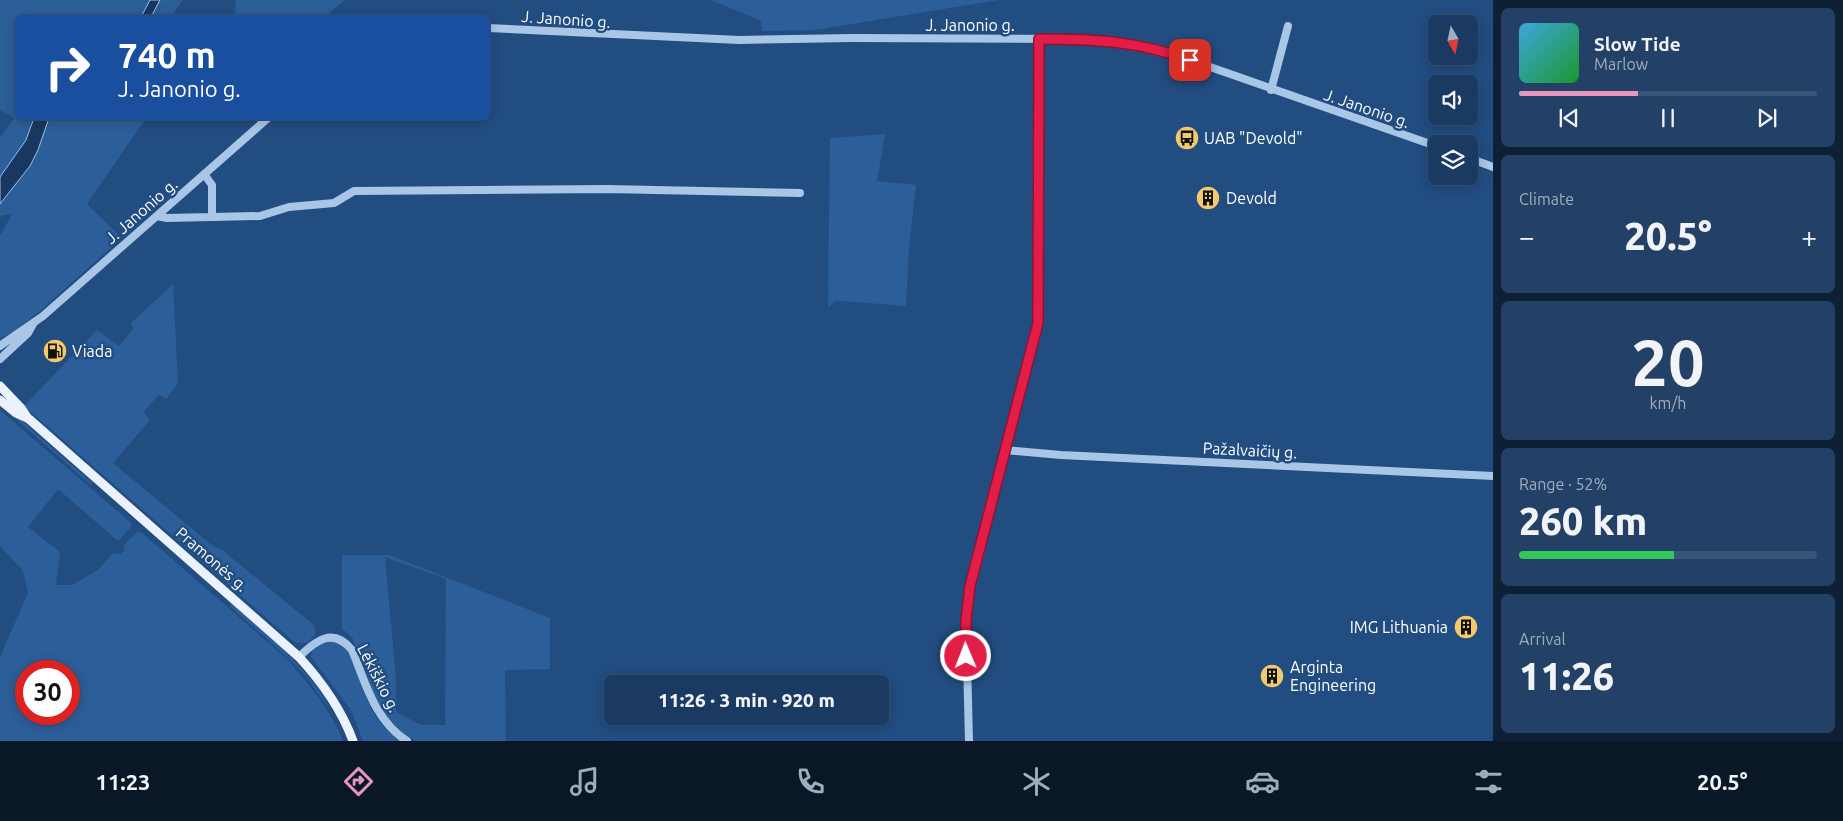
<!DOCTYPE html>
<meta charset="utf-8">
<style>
body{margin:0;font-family:Ubuntu,sans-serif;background:#234167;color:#f1f3f6;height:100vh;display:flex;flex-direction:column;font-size:19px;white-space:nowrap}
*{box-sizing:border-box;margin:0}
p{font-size:16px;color:#9fadbd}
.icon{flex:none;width:28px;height:28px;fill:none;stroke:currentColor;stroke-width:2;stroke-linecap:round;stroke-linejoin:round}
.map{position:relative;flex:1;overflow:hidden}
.panel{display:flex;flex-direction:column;gap:8px;padding:8px;background:#0e2035;width:350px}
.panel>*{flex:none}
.top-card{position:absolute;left:15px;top:15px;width:475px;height:105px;border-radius:8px;box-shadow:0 2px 12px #0003,0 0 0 1px #385476;background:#1a4fa0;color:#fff;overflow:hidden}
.needle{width:32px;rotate:171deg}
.fabs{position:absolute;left:1428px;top:15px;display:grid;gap:10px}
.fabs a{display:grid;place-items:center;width:50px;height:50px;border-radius:8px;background:#1a3a61;box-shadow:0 2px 12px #0003,0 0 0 1px #385476;font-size:25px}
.speed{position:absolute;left:15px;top:660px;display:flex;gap:10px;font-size:25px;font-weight:700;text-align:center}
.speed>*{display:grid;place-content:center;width:65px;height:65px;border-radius:50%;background:#1a3a61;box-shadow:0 2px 12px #0003,0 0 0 1px #385476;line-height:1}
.speed .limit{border:8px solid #d22;background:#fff;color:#111}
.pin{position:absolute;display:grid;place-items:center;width:42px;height:42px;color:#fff;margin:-21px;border-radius:10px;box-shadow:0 2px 8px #0006}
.me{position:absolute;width:55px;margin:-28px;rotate:359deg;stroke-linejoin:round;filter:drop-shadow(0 0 4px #0008)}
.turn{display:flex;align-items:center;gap:18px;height:105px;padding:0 20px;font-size:22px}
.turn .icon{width:65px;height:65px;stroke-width:2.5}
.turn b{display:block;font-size:35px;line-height:42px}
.big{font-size:38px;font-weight:800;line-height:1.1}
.panel .card{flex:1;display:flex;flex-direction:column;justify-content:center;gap:8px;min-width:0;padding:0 18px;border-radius:8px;background:#234167}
.panel .dial{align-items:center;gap:0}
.dial b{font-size:65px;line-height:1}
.song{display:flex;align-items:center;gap:15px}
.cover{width:60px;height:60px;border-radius:8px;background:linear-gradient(135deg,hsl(200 70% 55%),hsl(130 70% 35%))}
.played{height:5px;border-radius:2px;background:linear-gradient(90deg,#e797bd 40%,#385476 40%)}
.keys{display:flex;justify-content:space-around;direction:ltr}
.heat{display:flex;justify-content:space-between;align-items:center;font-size:28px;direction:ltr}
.charge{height:8px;border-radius:4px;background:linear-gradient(90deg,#34c759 52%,#385476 0)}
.trip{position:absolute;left:604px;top:675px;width:285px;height:50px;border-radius:8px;background:#1a3a61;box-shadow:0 2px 12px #0003,0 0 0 1px #385476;font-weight:800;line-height:50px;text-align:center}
.dock{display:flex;height:80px;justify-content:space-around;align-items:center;background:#0a1727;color:#9fadbd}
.dock .icon{width:35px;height:35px}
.dock .current{color:#e797bd}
.dock b{font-size:22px;color:#f1f3f6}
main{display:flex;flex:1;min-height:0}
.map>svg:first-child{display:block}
.green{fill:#2c5e99;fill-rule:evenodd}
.water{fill:#183861;stroke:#9dc1e8}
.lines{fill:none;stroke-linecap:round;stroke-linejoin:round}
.minor{stroke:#a9c6e7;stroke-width:8}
.major{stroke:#ebf2fd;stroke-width:9}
.route-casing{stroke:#92132f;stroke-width:12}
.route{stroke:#e11d48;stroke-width:9}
.labels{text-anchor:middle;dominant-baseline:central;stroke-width:5;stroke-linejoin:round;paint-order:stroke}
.street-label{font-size:16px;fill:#fff;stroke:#224d81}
.poi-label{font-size:16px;fill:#fff;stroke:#224d81;text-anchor:start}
</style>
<main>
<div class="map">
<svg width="1493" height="741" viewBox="0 0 1493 741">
<rect width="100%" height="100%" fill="#224d81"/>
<!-- green -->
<path class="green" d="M0,0H150L141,17L18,18V118H34L26,140L0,177V138L14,118L0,110Z
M160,0H183L171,17L151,18Z
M236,0H345L324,17H234Z
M711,0H999L815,30L762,31L761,21Z
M49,118H146L87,204L122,238L41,310L15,331L0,339V236L12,214L0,216V204L30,166L38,150Z
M885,134L877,181L916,185L909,248L906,306L842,301H836L828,307L830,138Z
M173,284L178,383L166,399L159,395L143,412L150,420L113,463L214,547L221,549L315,626V635L307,643H297L293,641L24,406L97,330L119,346L133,329L131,323Z
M0,405L23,422L92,483V486Z
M0,410L131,523L130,528L118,541L58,489L28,527L60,552L56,585H72L98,570L113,553L121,554L124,550V545L137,532H141L287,659C309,684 331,710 343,741H0V657L28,593L23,571L0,546ZM26,671H69V714H26Z
M342,555H389L550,618V669L505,670L506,741H416L399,731L386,717L377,703L353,639L347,632L342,630ZM385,557L446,579L445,725H421L396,712V679Z
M229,605L234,606C269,637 305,665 329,706L328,707L305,675L288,658Z
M326,641C357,642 359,682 370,705C376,719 387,732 400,741H363L351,710L311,657C311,647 317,645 326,641Z"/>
<!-- water -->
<path class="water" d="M150,0H160L151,17H141Z
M34,118H49L38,150L30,166L0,204V177L26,140Z"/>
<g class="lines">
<!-- minor -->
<path class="minor" d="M488,28L739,40L852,38L1090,39L1141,45L1173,54L1436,146
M1271,90L1288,26
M1469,158L1493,167
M204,174L212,185V217
M157,216L167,218L260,216L289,207L334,203L354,191L607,189L800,193
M0,346L43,316L268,118
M0,359L28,333L33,324
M1005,450L1061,455L1493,476
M299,657C316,640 333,627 352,650C366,684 375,721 407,741
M969,741L966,620L967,603L1039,323V39"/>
<!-- major -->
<path class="major" d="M0,386L21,408L27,417
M0,400L16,413L29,419L299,657C322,682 341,708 353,741"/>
</g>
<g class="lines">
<!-- route casing -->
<g class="route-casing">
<path id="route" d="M966,656V620L970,586L1038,323L1039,39C1094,39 1137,41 1190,60"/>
</g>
<!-- route -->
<use href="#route" class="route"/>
</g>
<!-- icons -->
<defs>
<g id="bus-disc" transform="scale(1.25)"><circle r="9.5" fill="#f3ca6b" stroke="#224d81"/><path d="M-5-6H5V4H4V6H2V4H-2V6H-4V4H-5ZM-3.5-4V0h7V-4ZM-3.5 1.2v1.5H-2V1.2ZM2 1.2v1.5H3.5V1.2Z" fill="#111"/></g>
<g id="building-disc" transform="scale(1.25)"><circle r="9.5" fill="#f3ca6b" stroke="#224d81"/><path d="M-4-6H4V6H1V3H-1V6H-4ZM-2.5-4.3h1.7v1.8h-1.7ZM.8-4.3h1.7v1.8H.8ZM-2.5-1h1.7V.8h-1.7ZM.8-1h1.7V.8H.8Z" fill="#111"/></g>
<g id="fuel-disc" transform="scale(1.25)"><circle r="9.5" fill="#f3ca6b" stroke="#224d81"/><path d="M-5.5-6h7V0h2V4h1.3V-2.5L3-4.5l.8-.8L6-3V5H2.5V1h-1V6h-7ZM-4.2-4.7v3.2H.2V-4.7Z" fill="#111"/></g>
</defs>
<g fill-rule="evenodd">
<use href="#bus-disc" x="1187" y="138"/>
<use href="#building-disc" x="1208" y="198"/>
<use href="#fuel-disc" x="55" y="351"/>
<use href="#building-disc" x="1466" y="627"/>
<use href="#building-disc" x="1272" y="676"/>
</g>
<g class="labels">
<!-- street labels -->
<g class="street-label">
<text transform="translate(566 19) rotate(4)">J. Janonio g.</text>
<text x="970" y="25">J. Janonio g.</text>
<text transform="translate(1367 108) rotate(19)">J. Janonio g.</text>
<text transform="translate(141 211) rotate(-41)">J. Janonio g.</text>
<text transform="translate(1250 450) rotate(3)">Pažalvaičių g.</text>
<text transform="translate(212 559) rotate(41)">Pramonės g.</text>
<text transform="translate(379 678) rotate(63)">Lėkiškio g.</text>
</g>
<!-- poi labels -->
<g class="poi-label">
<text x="1204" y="138">UAB "Devold"</text>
<text x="1226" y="198">Devold</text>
<text x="72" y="351">Viada</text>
<text x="1448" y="627" text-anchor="end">IMG Lithuania</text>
<text x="1290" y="667">Arginta<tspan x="1290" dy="18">Engineering</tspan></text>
</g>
</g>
</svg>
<div class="fabs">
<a><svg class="needle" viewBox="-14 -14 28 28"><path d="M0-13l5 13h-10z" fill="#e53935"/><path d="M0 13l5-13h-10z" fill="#9fadbd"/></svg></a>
<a><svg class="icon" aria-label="sound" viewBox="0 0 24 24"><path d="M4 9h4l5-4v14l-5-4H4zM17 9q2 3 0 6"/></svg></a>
<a><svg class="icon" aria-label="layers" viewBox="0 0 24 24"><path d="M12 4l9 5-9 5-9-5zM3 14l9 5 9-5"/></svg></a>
</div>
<div class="speed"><div class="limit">30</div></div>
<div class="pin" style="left:1190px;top:60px;background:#d93025"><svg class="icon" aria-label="arrive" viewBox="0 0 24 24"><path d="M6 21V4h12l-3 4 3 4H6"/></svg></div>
<svg class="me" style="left:966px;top:656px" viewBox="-20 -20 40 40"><circle r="17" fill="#e11d48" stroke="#fff" stroke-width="3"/><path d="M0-11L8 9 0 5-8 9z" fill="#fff"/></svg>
<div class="trip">11:26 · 3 min · 920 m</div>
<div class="top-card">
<div class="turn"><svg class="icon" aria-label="right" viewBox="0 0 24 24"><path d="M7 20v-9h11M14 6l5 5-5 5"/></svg><div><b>740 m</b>J. Janonio g.</div></div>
</div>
</div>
<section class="panel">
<div class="card">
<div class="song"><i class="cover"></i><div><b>Slow Tide</b><p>Marlow</p></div></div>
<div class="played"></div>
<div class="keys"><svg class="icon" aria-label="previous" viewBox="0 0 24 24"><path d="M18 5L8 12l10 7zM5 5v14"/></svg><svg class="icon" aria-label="pause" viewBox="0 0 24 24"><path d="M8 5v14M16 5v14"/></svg><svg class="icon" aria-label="next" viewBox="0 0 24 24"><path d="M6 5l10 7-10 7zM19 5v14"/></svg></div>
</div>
<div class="card"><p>Climate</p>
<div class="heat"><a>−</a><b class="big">20.5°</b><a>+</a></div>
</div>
<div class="card dial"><b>20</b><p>km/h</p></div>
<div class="card"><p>Range · 52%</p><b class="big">260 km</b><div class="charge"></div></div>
<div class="card"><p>Arrival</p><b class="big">11:26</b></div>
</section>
</main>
<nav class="dock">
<b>11:23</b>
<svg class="icon current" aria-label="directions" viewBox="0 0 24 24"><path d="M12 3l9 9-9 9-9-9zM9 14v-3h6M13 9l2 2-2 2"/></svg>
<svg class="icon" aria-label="music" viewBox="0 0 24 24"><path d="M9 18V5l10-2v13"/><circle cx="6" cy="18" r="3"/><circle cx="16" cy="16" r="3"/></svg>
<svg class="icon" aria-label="phone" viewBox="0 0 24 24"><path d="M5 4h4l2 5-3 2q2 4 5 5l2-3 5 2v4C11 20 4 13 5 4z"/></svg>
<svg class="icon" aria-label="climate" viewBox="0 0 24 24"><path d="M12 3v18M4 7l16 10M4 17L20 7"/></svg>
<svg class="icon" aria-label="car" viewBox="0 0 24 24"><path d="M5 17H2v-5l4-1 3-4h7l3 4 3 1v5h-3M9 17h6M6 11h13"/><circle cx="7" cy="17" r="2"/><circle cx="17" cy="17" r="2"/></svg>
<svg class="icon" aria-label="filters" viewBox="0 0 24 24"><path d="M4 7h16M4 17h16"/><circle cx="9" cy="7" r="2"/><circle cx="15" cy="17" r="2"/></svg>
<b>20.5°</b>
</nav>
